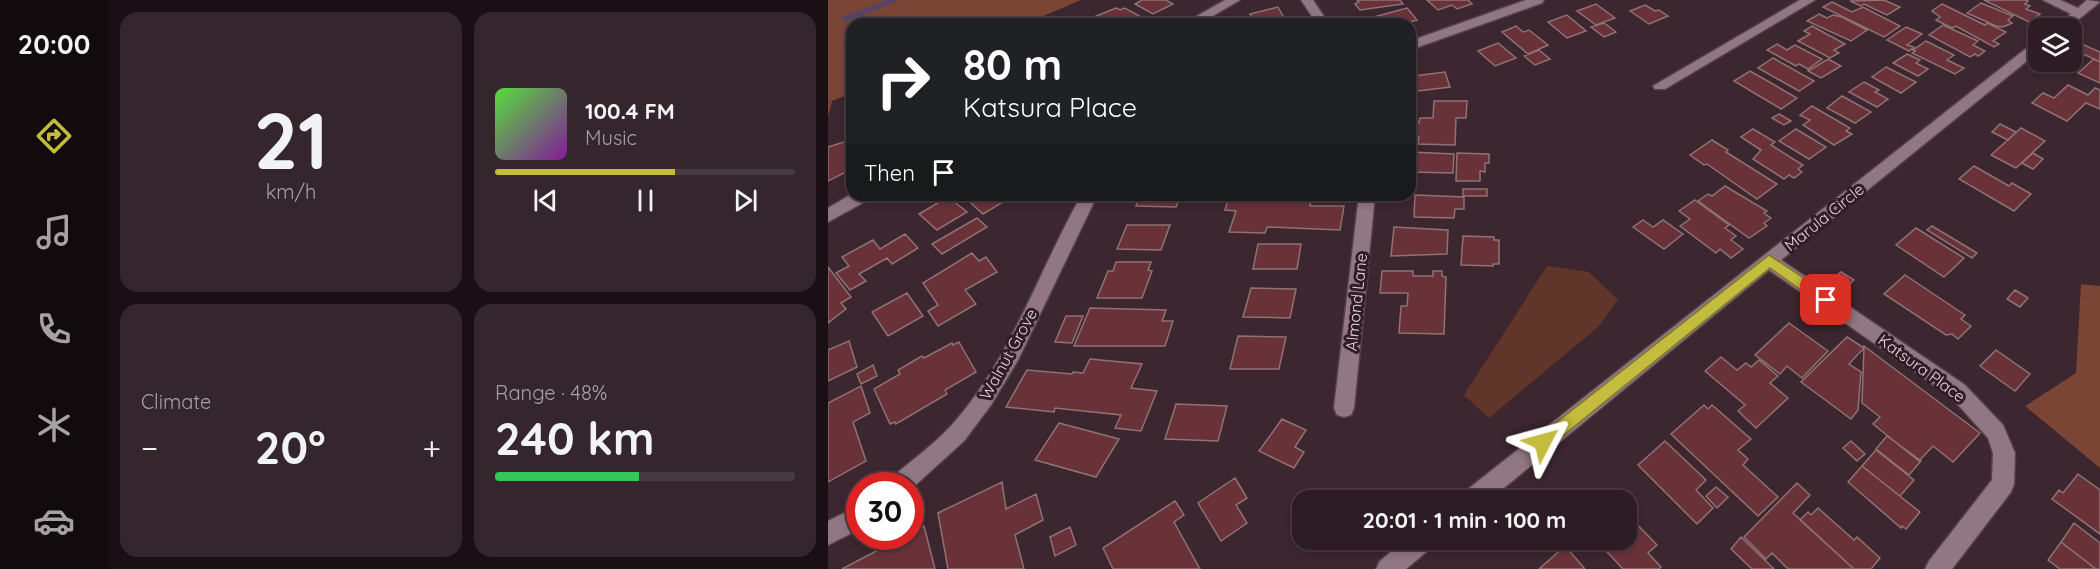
<!DOCTYPE html>
<meta charset="utf-8">
<style>
body{margin:0;font-family:Quicksand,sans-serif;background:#35252c;color:#f1f3f6;height:100vh;display:flex;flex-direction:column;font-size:22px;white-space:nowrap}
*{box-sizing:border-box;margin:0}
p{font-size:20px;color:#a7a1a6}
.icon{flex:none;width:33px;height:33px;fill:none;stroke:currentColor;stroke-width:2;stroke-linecap:round;stroke-linejoin:round}
.map{position:relative;flex:1;overflow:hidden}
.details{display:flex;flex-direction:column;gap:12px;padding:12px;background:#190f14;width:720px}
.details>*{flex:none}
.banner{position:absolute;left:18px;top:18px;width:570px;height:183px;border-radius:18px;box-shadow:0 3px 9px #0003,0 0 0 2px #483a41;background:#202124;color:#fff;overflow:hidden}
.buttons{position:absolute;left:1200px;top:18px;display:grid;gap:12px}
.buttons a{display:grid;place-items:center;width:54px;height:54px;border-radius:12px;background:#2d1c24;box-shadow:0 3px 9px #0003,0 0 0 2px #483a41;font-size:30px}
.speed{position:absolute;left:18px;top:472px;display:flex;gap:12px;font-size:30px;font-weight:700;text-align:center}
.speed>*{display:grid;place-content:center;width:78px;height:78px;border-radius:50%;background:#2d1c24;box-shadow:0 3px 9px #0003,0 0 0 2px #483a41;line-height:1}
.speed .limit{border:9px solid #d22;background:#fff;color:#111}
.pin{position:absolute;display:grid;place-items:center;width:51px;height:51px;color:#fff;margin:-26px;border-radius:12px;box-shadow:0 3px 9px #0006}
.me{position:absolute;width:66px;margin:-33px;rotate:51deg;stroke-linejoin:round;filter:drop-shadow(0 0 4px #0008)}
.turn{display:flex;align-items:center;gap:21px;height:126px;padding:0 18px;font-size:27px}
.turn .icon{width:78px;height:78px;stroke-width:2.5}
.turn b{display:block;font-size:42px;line-height:51px}
.then{display:flex;align-items:center;height:57px;padding:0 18px;background:#0003;gap:12px;font-size:22px}
.big{font-size:45px;font-weight:800;line-height:1.1}
.details .tile{flex:1;display:flex;flex-direction:column;justify-content:center;gap:9px;min-width:0;padding:0 21px;border-radius:18px;background:#35252c}
.details .dial{align-items:center;gap:0}
.dial b{font-size:78px;line-height:1}
.song{display:flex;align-items:center;gap:18px}
.cover{width:72px;height:72px;border-radius:9px;background:linear-gradient(135deg,hsl(110 70% 55%),hsl(290 70% 35%))}
.played{height:6px;border-radius:3px;background:linear-gradient(90deg,#c4bc3e 60%,#483a41 60%)}
.keys{display:flex;justify-content:space-around;direction:ltr}
.heat{display:flex;justify-content:space-between;align-items:center;font-size:33px;direction:ltr}
.charge{height:9px;border-radius:4px;background:linear-gradient(90deg,#34c759 48%,#483a41 0)}
.details .tiles{flex:1;display:grid;gap:12px;grid-template-columns:repeat(2,1fr)}
.trip{position:absolute;left:464px;top:490px;width:345px;height:60px;border-radius:18px;background:#2d1c24;box-shadow:0 3px 9px #0003,0 0 0 2px #483a41;font-weight:800;line-height:60px;text-align:center}
main{display:flex;flex:1;min-height:0}
.tabs{display:flex;flex-direction:column;width:108px;justify-content:space-around;align-items:center;background:#120b0e;color:#a7a1a6}
.tabs .icon{width:42px;height:42px}
.tabs .selected{color:#c4bc3e}
.tabs b{font-size:27px;color:#f1f3f6}
.map>svg:first-child{display:block}
.green{fill:#60362a}
.forest{fill:#7b4536}
.lines{fill:none;stroke-linecap:round;stroke-linejoin:round}
.stream{stroke:#574462;stroke-width:6}
.building{fill:#693239;stroke:#8f7274;stroke-width:1.5}
.street-casing{stroke:#55424b;stroke-width:3}
.street{fill:#917783;fill-rule:evenodd}
.route{fill:#c4bc3e;stroke:#7f7a28;stroke-width:1.5}
.labels{text-anchor:middle;dominant-baseline:central;stroke-width:6;stroke-linejoin:round;paint-order:stroke}
.street-label{font-size:16px;fill:#e5d6dc;stroke:#311c26}
</style>
<main>
<nav class="tabs">
<b>20:00</b>
<svg class="icon selected" aria-label="directions" viewBox="0 0 24 24"><path d="M12 3l9 9-9 9-9-9zM9 14v-3h6M13 9l2 2-2 2"/></svg>
<svg class="icon" aria-label="music" viewBox="0 0 24 24"><path d="M9 18V5l10-2v13"/><circle cx="6" cy="18" r="3"/><circle cx="16" cy="16" r="3"/></svg>
<svg class="icon" aria-label="phone" viewBox="0 0 24 24"><path d="M5 4h4l2 5-3 2q2 4 5 5l2-3 5 2v4C11 20 4 13 5 4z"/></svg>
<svg class="icon" aria-label="climate" viewBox="0 0 24 24"><path d="M12 3v18M4 7l16 10M4 17L20 7"/></svg>
<svg class="icon" aria-label="car" viewBox="0 0 24 24"><path d="M5 17H2v-5l4-1 3-4h7l3 4 3 1v5h-3M9 17h6M6 11h13"/><circle cx="7" cy="17" r="2"/><circle cx="17" cy="17" r="2"/></svg>
</nav>
<section class="details">
<div class="tiles">
<div class="tile dial"><b>21</b><p>km/h</p></div>
<div class="tile">
<div class="song"><i class="cover"></i><div><b>100.4 FM</b><p>Music</p></div></div>
<div class="played"></div>
<div class="keys"><svg class="icon" aria-label="previous" viewBox="0 0 24 24"><path d="M18 5L8 12l10 7zM5 5v14"/></svg><svg class="icon" aria-label="pause" viewBox="0 0 24 24"><path d="M8 5v14M16 5v14"/></svg><svg class="icon" aria-label="next" viewBox="0 0 24 24"><path d="M6 5l10 7-10 7zM19 5v14"/></svg></div>
</div>
<div class="tile"><p>Climate</p>
<div class="heat"><a>−</a><b class="big">20°</b><a>+</a></div>
</div>
<div class="tile"><p>Range · 48%</p><b class="big">240 km</b><div class="charge"></div></div>
</div>
</section>
<div class="map">
<svg width="1272" height="569" viewBox="0 0 1272 569">
<rect width="100%" height="100%" fill="#3c2630"/>
<!-- green -->
<path class="green" d="M719,266L761,272L790,300L770,327L661,418L636,395Z"/>
<!-- forest -->
<path class="forest" d="M0,0H253L197,24H24V93L4,101L0,117Z
M1253,284L1272,286V468L1197,406L1248,373Z"/>
<g class="lines">
<!-- stream -->
<path class="stream" d="M17,19L66,0"/>
</g>
<!-- building -->
<path class="building" d="M314,0H338L345,4L325,14L307,4Z
M529,0H572L575,4L532,10L527,4L531,2Z
M599,0H640L644,4L629,9L624,5L610,10Z
M1056,0L1072,7L1059,15L1036,4L1033,6L1022,1Z
M1156,0H1197L1200,1L1197,4L1202,6L1198,9L1212,14L1201,22Z
M1004,2L1024,12L1035,7L1072,26L1056,37L995,7Z
M1153,3L1185,16L1180,20L1184,23L1175,27L1168,26L1139,13Z
M768,4L787,18L768,25L749,11Z
M1114,4L1157,25L1159,23L1178,32L1165,41L1171,44L1166,47L1128,26L1124,28L1108,20L1112,17L1104,11Z
M817,5L827,11L831,10L840,16L821,24L802,11Z
M450,7L459,23L427,24L422,14Z
M288,8L292,10L297,8L313,17L300,24H276L266,17Z
M579,8L589,20L581,22L586,28L582,29V24H547L542,18Z
M991,14L999,18L1005,15L1014,17L1039,30L1023,41L979,21Z
M739,15L758,31L739,38L720,22Z
M776,23L779,25L788,32L776,37L763,27Z
M1115,25L1150,41L1145,45L1157,51L1150,56L1147,54L1142,57L1101,35Z
M688,26L695,32L701,30L720,45L700,54L674,32Z
M984,26L1017,44L1006,50L1011,53L1002,58L970,41L982,34L976,31Z
M1078,27L1094,34L1079,45L1086,47L1081,51L1059,40Z
M1098,41L1126,55L1119,60L1136,68L1127,74L1084,53L1087,51L1085,50Z
M670,43L688,58L667,66L650,51Z
M949,44L959,50L967,45L994,59L980,69L971,64L968,66L939,50Z
M1256,45L1272,52V62L1249,51Z
M711,50L722,59L707,65L696,56Z
M1079,54L1092,60L1088,63L1100,69L1090,76L1065,63Z
M945,58L986,81L971,91L930,68Z
M1000,59L1013,66L993,78L980,71Z
M1266,59L1272,62V83L1250,73Z
M1058,67L1088,82L1073,93L1044,77Z
M922,71L969,98L953,109L906,81Z
M617,72L622,87L590,91L586,76Z
M1036,82L1051,90L1047,92L1060,99L1049,107L1021,92Z
M1240,85L1260,95L1267,88L1272,90V109L1258,103L1239,121L1204,103L1215,93L1226,98Z
M1014,96L1043,112L1027,123L999,108Z
M606,101H639L638,118H628L627,145L590,144L591,137H582V123H591L592,118H605Z
M984,106L1022,128L1018,131L1024,134L1006,145L975,125L982,120L972,115Z
M951,114L963,121L956,125L944,118Z
M1172,124L1188,132L1180,140L1164,132Z
M1193,128L1217,141L1188,168L1163,155Z
M925,129L947,142L943,145L975,165L970,169L974,172L966,178L961,175L956,179L925,159L933,150L913,137Z
M968,129L998,147L981,159L951,141Z
M884,140L900,150L898,152L949,184L929,199L879,164L876,165L862,155Z
M19,141L24,146V169L0,181V147Z
M582,152L626,154L625,173L582,172Z
M629,153L661,154V163H657V172L652,171V181H628Z
M1205,153L1215,159L1205,169L1194,163Z
M1146,166L1181,186L1184,183L1203,194L1186,211L1131,179Z
M897,186L939,211L936,213L943,218L936,223L939,226L921,238L870,201L880,194L884,196Z
M635,189H659V196H635Z
M134,195H175L180,199L155,214Z
M312,195H353L348,207L308,206Z
M362,195H393L391,201H360Z
M444,195H484L482,206H516L512,230L439,227L437,233L401,232L408,211L397,210L401,196Z
M587,195L636,197V209H627L626,218L586,217Z
M120,197L139,212L109,230L91,214Z
M867,200L901,225L897,228L908,236L903,240L915,249L903,258L892,249L888,253L852,226L862,219L851,211Z
M149,218L159,227L114,254L104,244Z
M815,220L825,227L835,220L855,234L836,249L805,227Z
M299,225H342L333,250L289,249Z
M1104,226L1149,253L1144,258L1099,230Z
M566,227L620,230L619,254L563,256Z
M1088,228L1136,258L1116,277L1068,245Z
M77,234L90,248L64,264L59,258L31,274L38,281L22,290L8,273L21,266L14,257L45,240L52,249Z
M635,236L666,237V240H671V264H665V266L633,265Z
M430,244H473L469,269H425Z
M144,253L151,261L158,257L169,272L137,290L148,304L110,326L100,311L110,305L95,283Z
M288,262H323L320,270L324,271L314,298H269L280,271H285Z
M0,267L23,297L13,303L18,309L0,323Z
M554,271H585V276H605V271H614V276L618,277L616,334L571,333L573,306H579L580,293H552Z
M1013,272L1026,280L1019,287L1006,278Z
M1077,275L1137,315L1133,319L1143,326L1130,339L1124,334L1118,335L1056,294Z
M423,288L468,289L462,318L415,317Z
M1187,290L1200,298L1192,307L1179,299Z
M79,293L95,316L60,336L44,312Z
M262,308L338,310L334,321H345L337,346H246Z
M238,316H255L244,343L227,342Z
M961,323L1000,351L974,378L959,366L952,374L927,355Z
M410,336L458,337L451,369H402Z
M1019,337L1036,348L1021,364L1033,372L1030,410L1023,419L973,382Z
M21,341L29,367L0,381V350Z
M131,342L148,372L117,390L119,394L68,424L67,422L62,424L46,389L72,374L70,370L94,356L96,358L124,343L125,345Z
M1036,346L1152,433L1125,462L1105,446L1091,461L1045,424L1052,417L1034,403Z
M1168,350L1202,374L1187,391L1152,366Z
M893,357L909,370L918,363L923,367L931,360L950,376L942,383L960,398L928,428L910,411L917,405L877,371Z
M262,359L314,364L303,388L329,391L313,431L287,428L293,415L227,408L226,412L178,407L199,370L244,374L245,372L255,373Z
M45,365L49,376L33,384L29,374Z
M33,386L42,413L25,422L38,461L0,482V403Z
M348,404L399,406L390,441L337,439Z
M876,405L880,409L884,405L923,439L910,450L920,459L915,465L950,497L930,516L843,434Z
M454,419L478,430L467,447L476,452L466,468L431,451Z
M231,423L291,439L268,477L207,460Z
M1059,436L1093,461L1081,475L1048,449Z
M837,441L878,480L868,490L885,508L869,524L810,465Z
M1023,441L1037,454L1029,461L1015,448Z
M1048,450L1086,480L1072,496L1034,466Z
M1034,466L1092,512L1078,529L1074,526L1073,528L1020,482Z
M1250,474L1272,490V534L1224,499L1231,490L1235,493Z
M407,478L419,498L408,505L419,523L393,541L370,503Z
M174,482L178,509L208,494L215,520L187,535L196,569H120L110,513Z
M969,483L982,495L965,513L1026,569H960L944,553L938,559L916,537Z
M888,487L900,497L889,508L878,496Z
M347,501L356,515L346,522L372,569H285L275,548Z
M990,508L1026,540L1029,537L1052,558L1043,569H1026L972,520L980,512L983,515Z
M798,513L829,545L820,553L833,567L831,569H795L768,540H798Z
M1246,523L1272,543V569H1268L1233,542Z
M96,526L107,569H14L75,537H82V533Z
M242,527L248,545L227,556L222,537Z
M913,537L946,569H924L903,549Z
M1233,542L1268,569H1232L1220,560Z
M737,546L757,569H711Z"/>
<g class="lines">
<!-- street casing -->
<g class="street-casing">
<path id="street" d="M397,0H412L371,24H355Z
M473,0H485L501,24H489Z
M698,0H716L714,3L582,50V41Z
M972,0H987L837,89H827L825,86Z
M1215,0H1232L1250,8L1259,0L1272,2L1240,28H1227L1243,14Z
M1210,42V52L953,260L1137,385L1175,425L1187,453L1186,484L1183,492L1124,569H1097L1101,561L1164,480L1165,453L1160,438L1123,397L941,270L660,501H632L635,493L1205,43Z
M24,194L44,195L42,199L0,222V208Z
M531,195H547L526,408L523,415L516,417L509,415L506,408Z
M253,196H265L267,200L190,360L163,405L136,441L82,490V486H60L63,478C82,462 104,446 122,427C182,362 210,272 253,196Z
M32,505V529L0,545V521Z
M577,540H607L603,548L578,569H548L552,561Z"/>
</g>
<!-- street -->
<use href="#street" class="street"/>
</g>
<!-- route -->
<path class="route" d="M941,255L1003,296L1005,300L1003,304H993L942,268L721,447L715,449L710,447L707,442L710,437Z"/>
<g class="labels">
<!-- street labels -->
<g class="street-label">
<text transform="translate(996 217) rotate(-39)">Marula Circle</text>
<text transform="translate(528 302) rotate(-84)">Almond Lane</text>
<text transform="translate(180 354) rotate(-61)">Walnut Grove</text>
<text transform="translate(1094 368) rotate(36)">Katsura Place</text>
</g>
</g>
</svg>
<div class="buttons">
<a><svg class="icon" aria-label="layers" viewBox="0 0 24 24"><path d="M12 4l9 5-9 5-9-5zM3 14l9 5 9-5"/></svg></a>
</div>
<div class="speed"><div class="limit">30</div></div>
<div class="pin" style="left:998px;top:300px;background:#d93025"><svg class="icon" aria-label="arrive" viewBox="0 0 24 24"><path d="M6 21V4h12l-3 4 3 4H6"/></svg></div>
<svg class="me" style="left:715px;top:442px" viewBox="-20 -20 40 40"><path d="M0-17L14 15 0 8-14 15z" fill="#c4bc3e" stroke="#fff" stroke-width="4"/></svg>
<div class="trip">20:01 · 1 min · 100 m</div>
<div class="banner">
<div class="turn"><svg class="icon" aria-label="right" viewBox="0 0 24 24"><path d="M7 20v-9h11M14 6l5 5-5 5"/></svg><div><b>80 m</b>Katsura Place</div></div>
<div class="then">Then<svg class="icon" aria-label="arrive" viewBox="0 0 24 24"><path d="M6 21V4h12l-3 4 3 4H6"/></svg></div>
</div>
</div>
</main>
